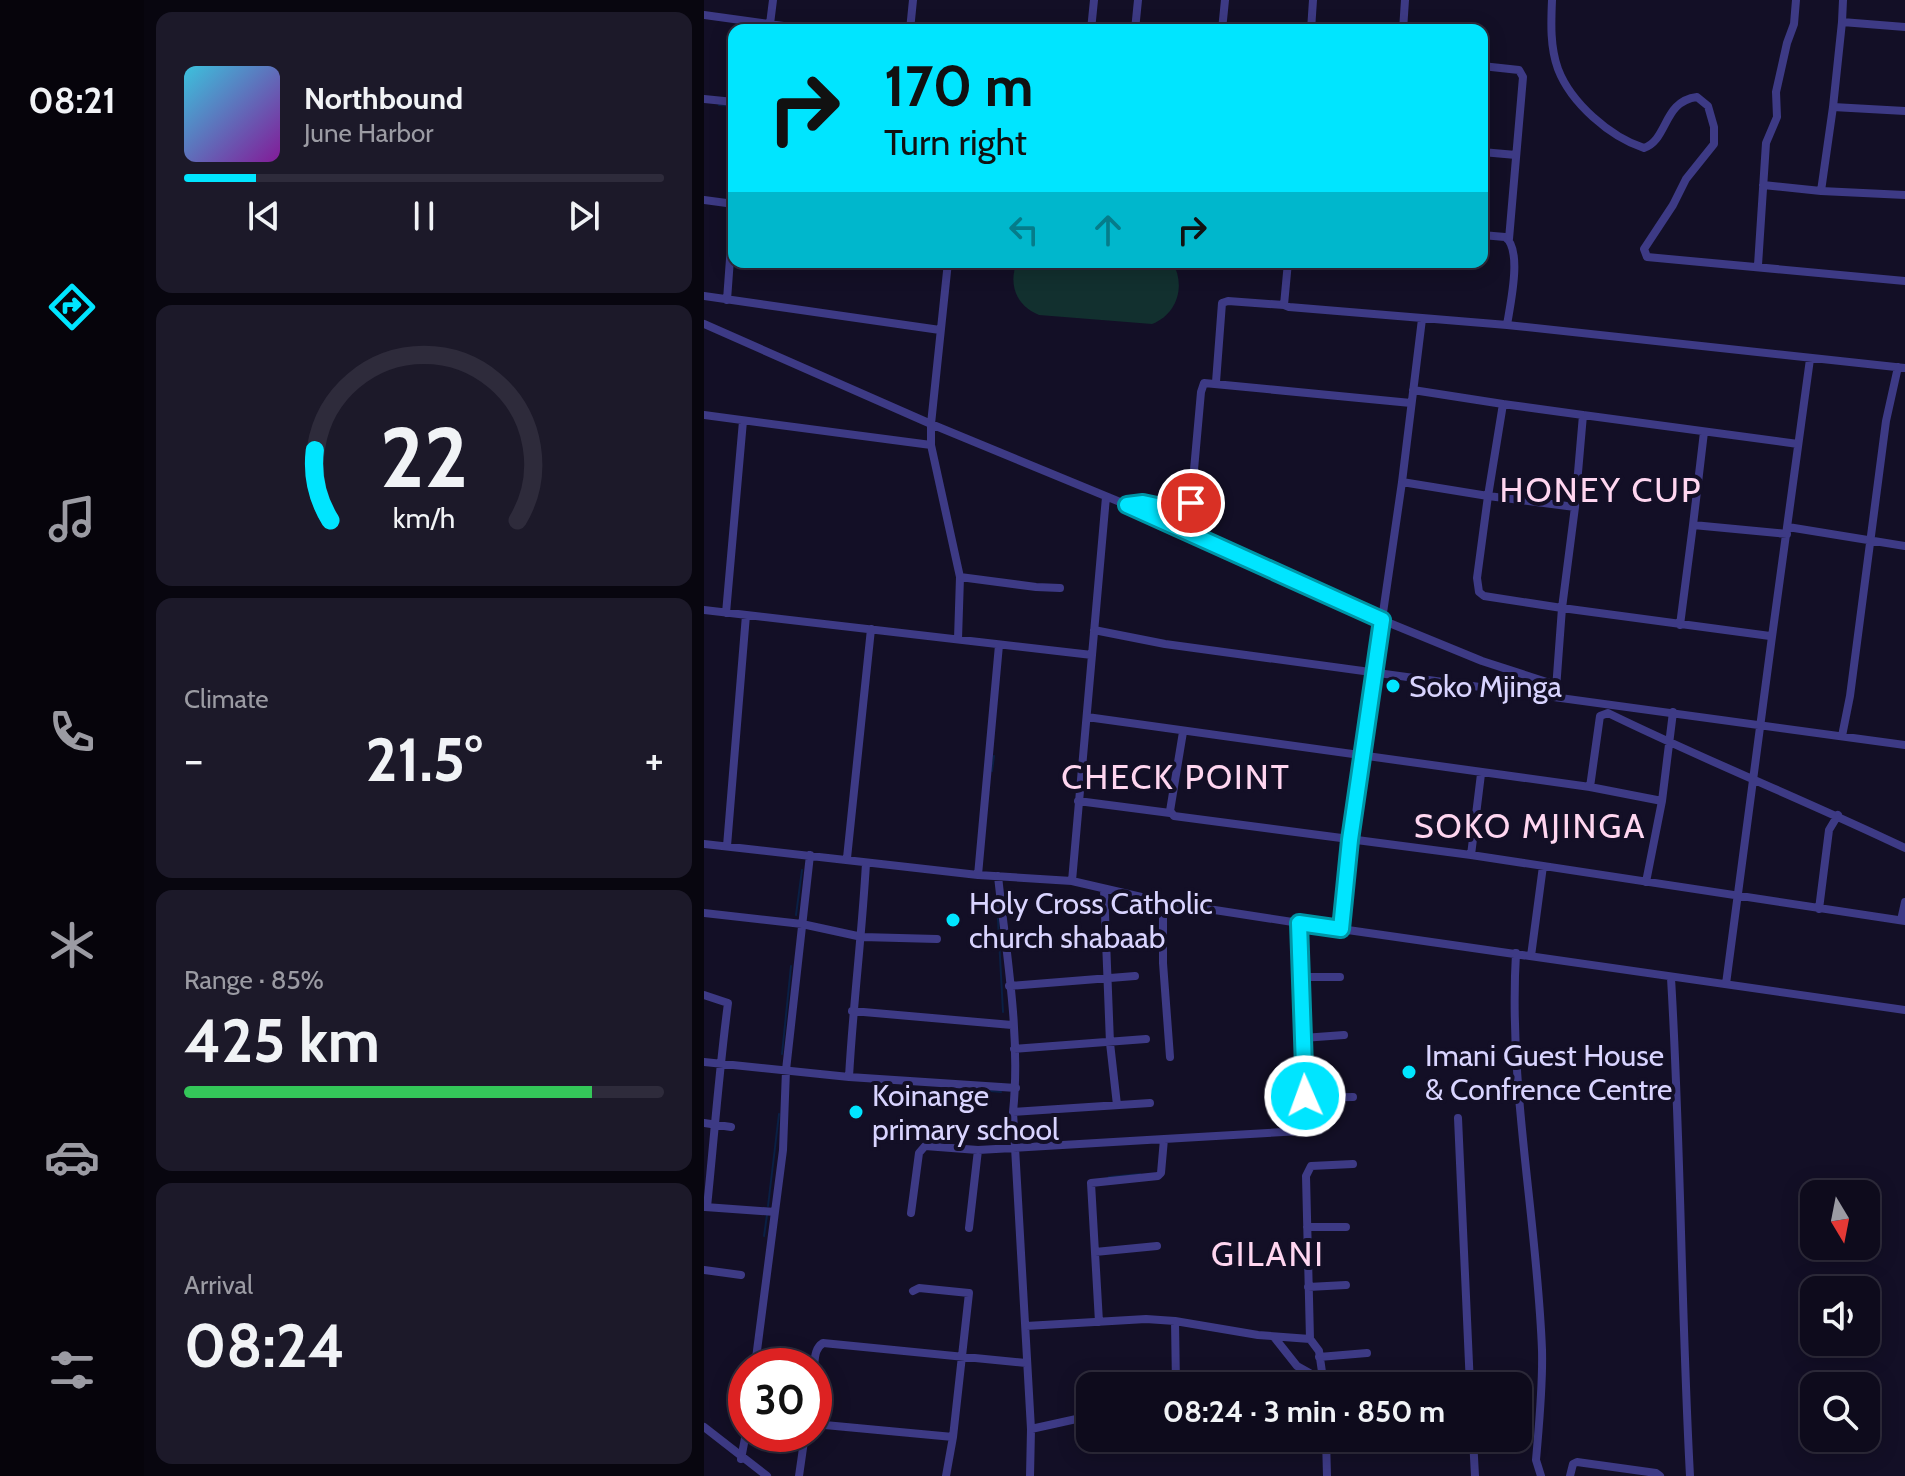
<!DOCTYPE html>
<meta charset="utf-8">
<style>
body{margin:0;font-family:Cabin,sans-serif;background:#1c1929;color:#f1f3f6;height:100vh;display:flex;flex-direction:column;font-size:30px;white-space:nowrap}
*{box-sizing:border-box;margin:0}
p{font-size:26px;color:#9b9ba3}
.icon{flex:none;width:44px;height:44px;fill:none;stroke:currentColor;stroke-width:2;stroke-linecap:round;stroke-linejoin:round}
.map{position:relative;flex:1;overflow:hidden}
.side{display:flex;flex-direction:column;gap:12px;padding:12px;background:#08060f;width:560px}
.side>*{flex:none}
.guide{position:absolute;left:24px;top:24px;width:760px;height:244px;border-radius:16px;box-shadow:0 4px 20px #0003,0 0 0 2px #2e2b3b;background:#00e5ff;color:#111;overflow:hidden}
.needle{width:52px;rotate:170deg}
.controls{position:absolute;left:1096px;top:1180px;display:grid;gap:16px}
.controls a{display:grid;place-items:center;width:80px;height:80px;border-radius:16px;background:#0e0b1c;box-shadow:0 4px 20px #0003,0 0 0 2px #2e2b3b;font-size:40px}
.speed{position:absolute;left:24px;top:1348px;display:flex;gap:16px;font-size:40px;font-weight:700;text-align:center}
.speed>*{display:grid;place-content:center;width:104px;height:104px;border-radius:50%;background:#0e0b1c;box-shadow:0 4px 20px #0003,0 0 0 2px #2e2b3b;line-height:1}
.speed .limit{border:12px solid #d22;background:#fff;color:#111}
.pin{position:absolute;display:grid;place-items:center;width:68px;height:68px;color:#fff;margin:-34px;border:4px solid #fff;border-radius:50%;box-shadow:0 2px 8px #0007}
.me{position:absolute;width:88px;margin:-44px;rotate:358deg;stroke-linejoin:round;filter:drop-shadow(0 0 6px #0008)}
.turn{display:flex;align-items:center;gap:28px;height:168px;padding:0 24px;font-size:36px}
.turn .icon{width:104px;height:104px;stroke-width:2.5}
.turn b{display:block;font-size:56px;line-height:68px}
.lanes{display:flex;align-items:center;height:76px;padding:0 24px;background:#0003;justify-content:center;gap:40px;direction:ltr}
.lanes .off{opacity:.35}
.big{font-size:60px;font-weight:700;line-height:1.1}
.side .card{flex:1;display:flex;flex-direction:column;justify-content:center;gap:12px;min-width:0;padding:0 28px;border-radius:16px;background:#1c1929}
.side .dial{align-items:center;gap:0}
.dial svg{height:208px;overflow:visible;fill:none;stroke:#2e2b3b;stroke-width:7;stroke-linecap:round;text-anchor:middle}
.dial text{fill:#f1f3f6;stroke:none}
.song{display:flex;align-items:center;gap:24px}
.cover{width:96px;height:96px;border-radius:12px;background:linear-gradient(135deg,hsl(190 70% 55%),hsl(290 70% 35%))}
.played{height:8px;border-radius:4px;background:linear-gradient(90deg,#00e5ff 15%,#2e2b3b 15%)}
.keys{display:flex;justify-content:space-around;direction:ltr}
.heat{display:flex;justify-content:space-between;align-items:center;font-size:44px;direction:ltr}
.charge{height:12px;border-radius:6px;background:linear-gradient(90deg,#34c759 85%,#2e2b3b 0)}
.trip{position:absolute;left:372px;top:1372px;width:456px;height:80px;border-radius:16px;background:#0e0b1c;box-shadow:0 4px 20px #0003,0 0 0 2px #2e2b3b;font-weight:700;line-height:80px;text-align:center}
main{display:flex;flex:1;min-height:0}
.tabs{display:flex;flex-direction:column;width:144px;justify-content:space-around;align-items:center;background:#06040b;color:#9b9ba3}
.tabs .icon{width:56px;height:56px}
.tabs .on{color:#00e5ff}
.tabs b{font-size:36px;color:#f1f3f6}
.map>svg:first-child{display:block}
.green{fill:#12302f}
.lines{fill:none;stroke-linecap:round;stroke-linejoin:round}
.stream{stroke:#0a1f44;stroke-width:2}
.minor{stroke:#3d3a85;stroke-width:8}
.route-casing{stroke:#0095a6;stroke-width:20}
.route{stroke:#00e5ff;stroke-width:14}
.poi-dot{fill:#00e5ff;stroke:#130f26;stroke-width:3}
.labels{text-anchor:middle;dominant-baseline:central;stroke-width:8;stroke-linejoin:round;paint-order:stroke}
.poi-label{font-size:30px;fill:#d9d4ff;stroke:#130f26;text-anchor:start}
.quarter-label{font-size:34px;letter-spacing:2px;fill:#ffd6f0;stroke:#130f26}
</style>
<main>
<nav class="tabs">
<b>08:21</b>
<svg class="icon on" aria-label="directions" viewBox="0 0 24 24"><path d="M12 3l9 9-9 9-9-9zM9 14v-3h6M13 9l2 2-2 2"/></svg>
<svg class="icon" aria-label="music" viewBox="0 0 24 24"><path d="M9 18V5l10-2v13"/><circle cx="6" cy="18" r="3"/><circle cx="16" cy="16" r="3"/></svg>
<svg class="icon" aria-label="phone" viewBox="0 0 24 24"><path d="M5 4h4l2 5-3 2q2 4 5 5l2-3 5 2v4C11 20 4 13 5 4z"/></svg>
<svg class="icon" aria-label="climate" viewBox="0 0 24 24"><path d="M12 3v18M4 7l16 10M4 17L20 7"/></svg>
<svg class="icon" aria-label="car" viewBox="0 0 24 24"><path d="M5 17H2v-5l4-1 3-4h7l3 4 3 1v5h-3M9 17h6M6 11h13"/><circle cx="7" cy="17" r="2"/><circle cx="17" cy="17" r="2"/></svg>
<svg class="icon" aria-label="filters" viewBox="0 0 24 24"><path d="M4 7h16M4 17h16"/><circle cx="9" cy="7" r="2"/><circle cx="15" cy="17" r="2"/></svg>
</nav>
<section class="side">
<div class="card">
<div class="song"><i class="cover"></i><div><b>Northbound</b><p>June Harbor</p></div></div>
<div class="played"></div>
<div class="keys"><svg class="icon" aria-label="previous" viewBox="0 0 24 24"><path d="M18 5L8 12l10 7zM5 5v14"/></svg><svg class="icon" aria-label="pause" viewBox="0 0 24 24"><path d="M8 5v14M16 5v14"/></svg><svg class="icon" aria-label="next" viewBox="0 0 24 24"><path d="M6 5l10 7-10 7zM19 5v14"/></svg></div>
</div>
<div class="card dial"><svg viewBox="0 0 100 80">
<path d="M14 69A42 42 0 1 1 86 69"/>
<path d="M14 69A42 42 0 0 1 8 42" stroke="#00e5ff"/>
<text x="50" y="56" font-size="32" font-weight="700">22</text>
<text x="50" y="72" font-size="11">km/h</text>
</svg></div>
<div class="card"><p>Climate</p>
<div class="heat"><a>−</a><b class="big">21.5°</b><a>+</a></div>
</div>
<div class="card"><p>Range · 85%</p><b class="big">425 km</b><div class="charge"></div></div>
<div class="card"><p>Arrival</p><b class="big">08:24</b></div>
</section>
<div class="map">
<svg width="1201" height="1476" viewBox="0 0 1201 1476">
<rect width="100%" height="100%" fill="#130f26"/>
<!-- green -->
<path class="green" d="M313,262H468C482,284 474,314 448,324L335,315C312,306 304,284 313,262Z"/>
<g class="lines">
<!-- stream -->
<path class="stream" d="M15,105L30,106
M288,771L290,756
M293,902L299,1012
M92,915L98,870
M78,1054L87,966
M266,1089L297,1092
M405,1177L436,1174
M64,1206L75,1114
M60,1236L63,1215
M40,1411L42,1399"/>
<!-- minor -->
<path class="minor" d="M848,0C847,23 846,47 854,69C867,103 906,137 940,148C964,140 959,101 993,97L1004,106L1010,127V144L982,179L969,205L940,249L943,257L1201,281
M1139,0L1138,22L1201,27
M0,15L109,30
M66,24L69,0
M206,30L209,0
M387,30L390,0
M431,30L434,0
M518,30L521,0
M607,30L609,0
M699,30L701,0
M778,66L815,70L819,77L805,239
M0,99L30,102
M1129,107L1138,22
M1201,111L1129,107L1117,191L1201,195
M778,152L812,155
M1059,185L1117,191
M0,200L30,204
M778,235L801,237C819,249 806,305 803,325
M244,262L227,424V445L256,577L254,639
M584,262L580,305L585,307L803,325L1201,368
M1054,265L1062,143L1073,117L1072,92L1083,43L1090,24L1092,0
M0,296L236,330
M23,300L30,204
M0,324L227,424L433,509L678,620L778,661L852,685
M512,382L518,303L524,301L580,305
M799,404L879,415
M0,415L227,445
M698,482L784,496L799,404L709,390
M423,505L439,503L476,511L487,503L497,392L500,383L707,403
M989,525L1000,432
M1084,527L1201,546
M256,577L332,587L356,588
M0,610L388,655
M22,613L39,421
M976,625L989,525L1083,534
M390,630L461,644L1201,745
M1066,636L858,608L871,507L879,415L1094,444
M852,689L858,608L780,596L775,592L773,578L784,496L871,507
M383,717L886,787L958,801
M479,732L466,811L470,816L767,855L1201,921
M1138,736L1146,696L1182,421L1194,367
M886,787L896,716L904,713C1002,761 1103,801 1201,848
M374,801L466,813
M0,844L274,875L368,881L459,902L595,923L1201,1010
M23,846L42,615
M767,855L777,774
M143,858L167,629
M274,875L295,645
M294,876C302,952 317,1036 309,1112L327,1429L326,1476
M368,881L402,497
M942,882L958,801L969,712
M400,889L406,1043L413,1105
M459,902V963L466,1057
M1115,909L1125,830L1134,815
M0,913L98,924L158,937L233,939
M1197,920L1201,902
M595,923L601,1096L603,1098L649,1097
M637,929L646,840L698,482L718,319
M812,953C804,1086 833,1217 838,1350C839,1386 835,1424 832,1460L837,1476
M827,956L839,866
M598,977H636
M967,978C977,1144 977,1310 986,1476
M1022,984C1048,776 1078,567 1106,359
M305,986L431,976
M0,995L24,1003C15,1071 10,1139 3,1207
M148,1011L308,1025
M599,1038L640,1035
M310,1049L442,1039
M0,1062L145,1077L312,1088
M145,1077C149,1005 158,935 162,863
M309,1112L446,1103
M754,1118L766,1386
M0,1123L27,1127
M1,1207L71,1212
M207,1213L215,1153L221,1146L274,1150L460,1139
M603,1227H642
M265,1228L274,1150
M391,1252L453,1246
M0,1270L37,1275
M604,1287L642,1285
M209,1291L215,1288L265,1293L249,1437
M471,1321L472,1386
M395,1322L387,1183L454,1176L457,1173L460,1139L615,1130
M322,1326L442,1319L471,1321L554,1335L606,1339
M570,1337L593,1366L618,1380
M615,1357L663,1353
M51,1366L79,1150L82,1070L106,855
M110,1366C111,1357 111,1348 119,1343L322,1363
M620,1386L615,1351L606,1339L602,1176L607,1166L649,1164
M110,1424L249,1437L242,1476
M0,1427L63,1476
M327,1429L386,1416
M622,1438L623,1476
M769,1438L771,1476
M37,1459L42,1433
M95,1476L101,1434
M866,1476L869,1464L873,1462L952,1473L956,1476"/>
</g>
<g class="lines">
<!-- route casing -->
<g class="route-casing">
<path id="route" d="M487,503L476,511L439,503L423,505L678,620L646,840L637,929L595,923L601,1096"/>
</g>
<!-- route -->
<use href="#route" class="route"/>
</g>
<!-- markers -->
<g class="poi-dot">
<circle cx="689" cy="686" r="8"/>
<circle cx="249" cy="920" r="8"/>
<circle cx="705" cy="1072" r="8"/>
<circle cx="152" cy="1112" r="8"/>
</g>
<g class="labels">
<!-- poi labels -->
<g class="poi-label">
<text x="705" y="686">Soko Mjinga</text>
<text x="265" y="903">Holy Cross Catholic<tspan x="265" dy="34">church shabaab</tspan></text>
<text x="721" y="1055">Imani Guest House<tspan x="721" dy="34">&amp; Confrence Centre</tspan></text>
<text x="168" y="1095">Koinange<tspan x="168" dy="34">primary school</tspan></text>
</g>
<!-- quarter labels -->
<g class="quarter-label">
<text x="897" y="490">HONEY CUP</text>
<text x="472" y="777">CHECK POINT</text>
<text x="826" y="826">SOKO MJINGA</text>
<text x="564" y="1254">GILANI</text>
</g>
</g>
</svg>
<div class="controls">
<a><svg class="needle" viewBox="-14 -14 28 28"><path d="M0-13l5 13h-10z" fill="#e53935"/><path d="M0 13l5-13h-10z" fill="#9b9ba3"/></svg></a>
<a><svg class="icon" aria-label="sound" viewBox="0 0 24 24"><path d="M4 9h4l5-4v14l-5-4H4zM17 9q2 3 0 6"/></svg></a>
<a><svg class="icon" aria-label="search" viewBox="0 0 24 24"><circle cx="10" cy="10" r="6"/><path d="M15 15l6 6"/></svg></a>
</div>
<div class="speed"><div class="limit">30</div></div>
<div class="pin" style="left:487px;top:503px;background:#d93025"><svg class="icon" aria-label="arrive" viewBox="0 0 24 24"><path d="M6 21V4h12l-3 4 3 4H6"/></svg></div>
<svg class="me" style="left:601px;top:1096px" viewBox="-20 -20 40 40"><circle r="17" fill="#00e5ff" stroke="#fff" stroke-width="3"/><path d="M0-11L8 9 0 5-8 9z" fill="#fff"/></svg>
<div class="trip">08:24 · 3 min · 850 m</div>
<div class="guide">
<div class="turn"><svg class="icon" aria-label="right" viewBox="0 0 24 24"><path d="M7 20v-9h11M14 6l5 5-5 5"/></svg><div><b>170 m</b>Turn right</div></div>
<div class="lanes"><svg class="icon off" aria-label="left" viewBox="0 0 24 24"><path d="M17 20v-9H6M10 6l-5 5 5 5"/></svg><svg class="icon off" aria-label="ahead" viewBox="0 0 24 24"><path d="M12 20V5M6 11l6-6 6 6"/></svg><svg class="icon" aria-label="right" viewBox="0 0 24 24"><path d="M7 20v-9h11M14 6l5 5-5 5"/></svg></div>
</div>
</div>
</main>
